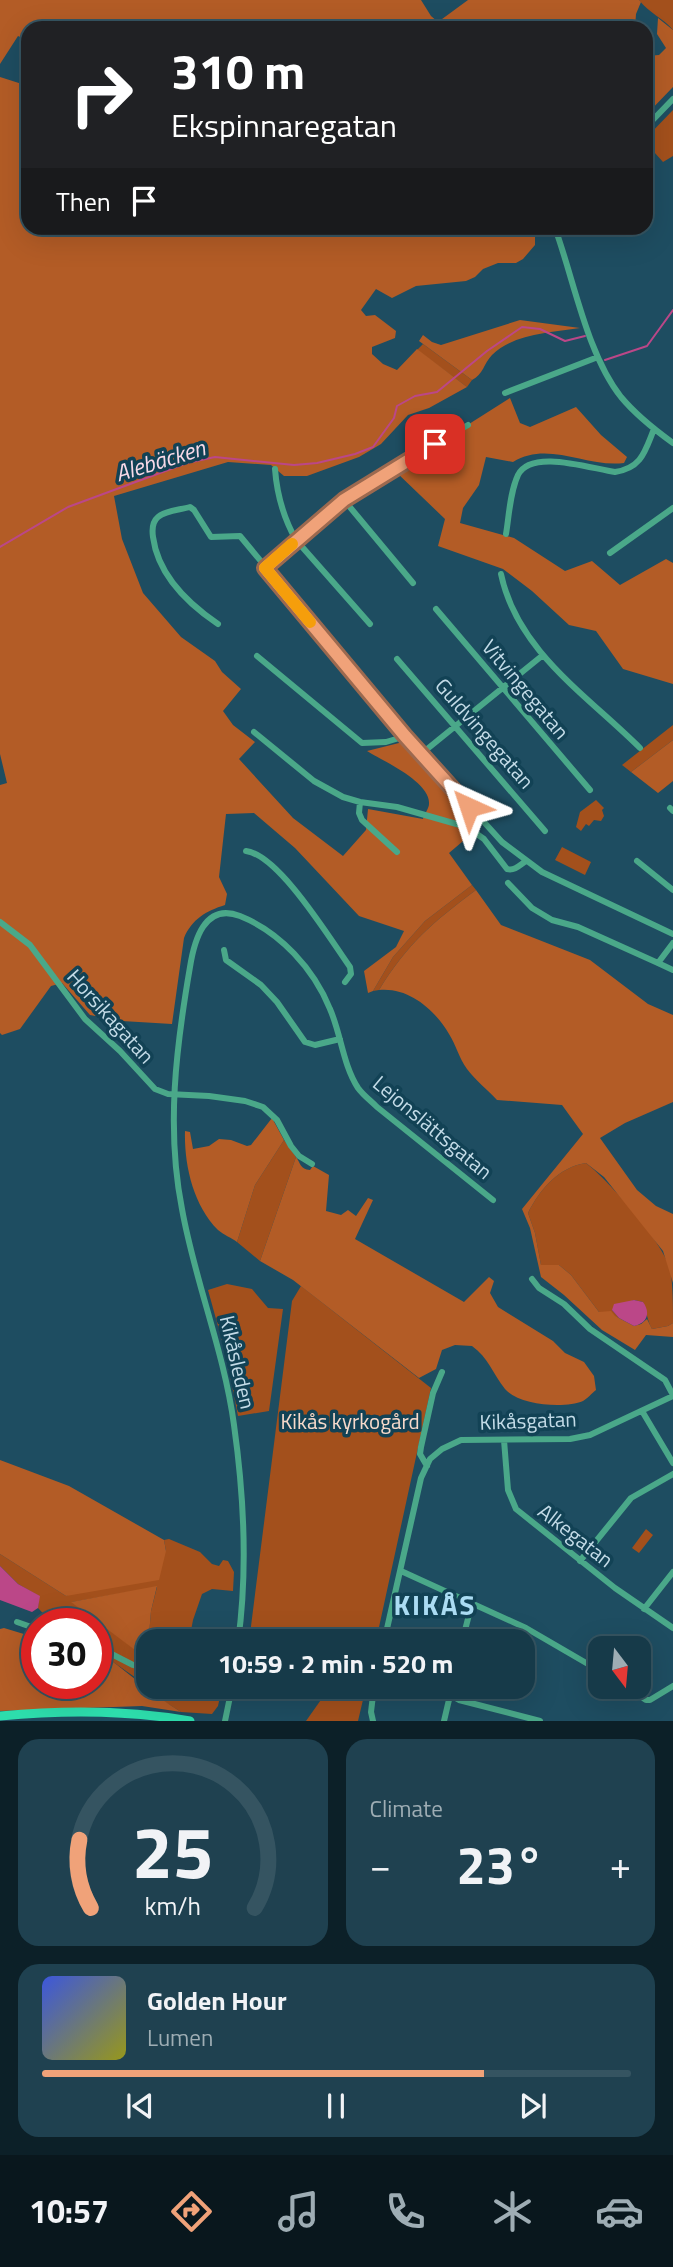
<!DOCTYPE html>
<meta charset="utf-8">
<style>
body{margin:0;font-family:"Titillium Web",sans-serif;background:#1f4150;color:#f1f3f6;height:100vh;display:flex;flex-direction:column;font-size:26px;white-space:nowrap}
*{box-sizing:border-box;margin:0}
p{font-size:23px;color:#9eadb4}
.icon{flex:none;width:38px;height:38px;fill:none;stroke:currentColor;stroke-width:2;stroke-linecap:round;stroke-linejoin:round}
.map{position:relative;height:1721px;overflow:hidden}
.sheet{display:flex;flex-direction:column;gap:18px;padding:18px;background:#0c2028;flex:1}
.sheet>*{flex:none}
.hud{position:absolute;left:21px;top:21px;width:632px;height:214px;border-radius:21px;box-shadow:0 7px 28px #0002,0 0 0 2px #355461;background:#202124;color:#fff;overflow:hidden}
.needle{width:46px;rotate:164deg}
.controls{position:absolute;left:588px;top:1636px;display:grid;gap:14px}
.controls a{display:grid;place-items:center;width:63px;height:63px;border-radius:14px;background:#163a49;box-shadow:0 7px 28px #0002,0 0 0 2px #355461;font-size:35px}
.speed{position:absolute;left:21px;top:1608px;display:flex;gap:14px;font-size:35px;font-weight:700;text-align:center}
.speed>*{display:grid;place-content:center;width:91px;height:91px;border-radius:50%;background:#163a49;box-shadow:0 7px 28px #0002,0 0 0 2px #355461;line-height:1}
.speed .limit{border:10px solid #d22;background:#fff;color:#111}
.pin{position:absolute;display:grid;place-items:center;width:60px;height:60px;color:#fff;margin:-30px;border-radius:14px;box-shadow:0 4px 10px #0006}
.me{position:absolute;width:77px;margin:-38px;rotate:318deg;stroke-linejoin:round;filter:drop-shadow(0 0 5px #0008)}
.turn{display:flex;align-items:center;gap:24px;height:147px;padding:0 35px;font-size:32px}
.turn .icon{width:91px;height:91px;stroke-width:2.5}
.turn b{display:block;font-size:49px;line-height:60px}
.then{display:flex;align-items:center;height:66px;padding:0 35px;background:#0003;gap:14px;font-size:26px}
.big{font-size:52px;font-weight:700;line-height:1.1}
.sheet .card{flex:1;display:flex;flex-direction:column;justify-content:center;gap:10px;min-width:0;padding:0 24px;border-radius:21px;background:#1f4150}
.sheet .dial{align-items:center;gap:0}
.dial svg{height:182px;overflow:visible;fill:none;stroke:#355461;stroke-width:7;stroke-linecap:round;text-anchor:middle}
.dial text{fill:#f1f3f6;stroke:none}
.song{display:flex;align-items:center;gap:21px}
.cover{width:84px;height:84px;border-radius:10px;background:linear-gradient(135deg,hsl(230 70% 55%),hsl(60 70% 35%))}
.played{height:7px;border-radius:4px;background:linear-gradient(90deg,#f0a279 75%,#355461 75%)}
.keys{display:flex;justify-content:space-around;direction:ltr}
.heat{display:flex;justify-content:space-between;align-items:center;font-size:38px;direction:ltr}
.sheet .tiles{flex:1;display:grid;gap:18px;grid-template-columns:1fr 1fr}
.card:last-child{grid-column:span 2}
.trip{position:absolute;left:136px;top:1629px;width:399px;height:70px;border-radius:21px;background:#163a49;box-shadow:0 7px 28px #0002,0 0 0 2px #355461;font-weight:700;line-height:70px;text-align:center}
.tabs{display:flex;height:112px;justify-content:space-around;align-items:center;background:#09171d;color:#9eadb4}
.tabs .icon{width:49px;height:49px}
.tabs .on{color:#f0a279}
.tabs b{font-size:32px;color:#f1f3f6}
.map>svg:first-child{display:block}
.green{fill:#a3501c;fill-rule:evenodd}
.forest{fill:#b35c26}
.water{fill:#bb4788}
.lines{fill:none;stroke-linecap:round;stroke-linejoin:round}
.stream{stroke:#bb4788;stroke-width:2}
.street{stroke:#4aa889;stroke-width:6}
.secondary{stroke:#2dddac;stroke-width:9}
.route-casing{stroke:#9c694f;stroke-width:18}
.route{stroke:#f0a279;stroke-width:12}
.slow{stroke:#f59e0b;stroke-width:12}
.labels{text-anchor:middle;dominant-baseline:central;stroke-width:7;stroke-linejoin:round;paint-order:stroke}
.street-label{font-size:21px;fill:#c3dbe7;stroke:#124255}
.park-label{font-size:21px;fill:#f7dacb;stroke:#124255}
.water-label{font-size:23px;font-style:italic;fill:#f9dae8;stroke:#124255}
.district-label{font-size:28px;font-weight:bold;letter-spacing:2px;fill:#abdcf3;stroke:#124255}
</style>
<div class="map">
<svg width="673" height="1721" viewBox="0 0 673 1721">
<rect width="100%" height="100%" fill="#1e4d61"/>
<!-- green -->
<path class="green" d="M639,0H673V30C663,18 649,13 639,0Z
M673,110V156L663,162L646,143V138Z
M423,344L472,380L467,387L417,350Z
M673,725V740L631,772L622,765Z
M596,800L604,808L602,810L604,816L601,821L594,820L589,826L586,824L581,831L576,827L580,812Z
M562,847L591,862L585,875L555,860Z
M472,885L476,890C432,923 408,943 379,990L373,991L393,957L425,921Z
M284,1140L296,1157L260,1261L237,1242L255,1185Z
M586,1163C610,1182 661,1240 670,1268C673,1285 673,1305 673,1323L668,1326L652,1329C647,1320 647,1312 643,1302L634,1300L612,1310L619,1318L599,1312L571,1275L559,1265H541L535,1233L528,1213C540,1189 559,1167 586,1163Z
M227,1284L252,1289L268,1308L283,1309L269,1411L238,1416L226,1355L208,1290Z
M301,1286L431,1388L376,1641L249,1642L292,1301Z
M646,1529L653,1535L639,1553L632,1548Z
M169,1539L200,1552L212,1564L219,1566L223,1560L228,1561L234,1572L233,1591L212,1589L202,1594L193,1620L189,1641L149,1642V1687H222L218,1706L212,1714L181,1712L162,1700L146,1685L96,1650V1624H53L38,1608L39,1596L18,1584L0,1566V1554L66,1596L166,1551L164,1540ZM157,1587L151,1611L147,1658L72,1602Z
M330,1687H366L358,1721H306Z"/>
<!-- forest -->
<path class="forest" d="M0,0H421L431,16L438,22L468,0H639L641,2L636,14L635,28H28V41L18,36L0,64Z
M658,18L673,30V87L646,115V56L659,55L666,48L657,34Z
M28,75V228H535V245L523,259L516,263H498L483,269L475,277L466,281L416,286L392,298L376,289L361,310L366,316L375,315L396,331L395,338L372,347V354L383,364L397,370L417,349L467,387L429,408L408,415L381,444L359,457L307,476H284L271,465L228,462L114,496L122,539L143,593L181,637L215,661L222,672L241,689L223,711L233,725L255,742L239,759L293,818L343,856L366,830L368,809L423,819C424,815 429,808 429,804C431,782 383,761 367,751L403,742L479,821L469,836L449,853L472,885L425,921L393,957L373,991L368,993L364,971L396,947L404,931L359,916L295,848L254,813L226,814L219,877L227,894L225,905C206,911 192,919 184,938L172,1024L122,1021L90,1015L62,983L51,986L20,1029L2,1035L0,1033V785L7,783L0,754V77L22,84Z
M520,320L580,328C550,333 515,333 492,355C484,363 483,375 472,380L419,341L423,335L432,342L441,345Z
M510,398L520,423L530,427L576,407L601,435L627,457L624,463C587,468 548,440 513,462L486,457L479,485L463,508L460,523L514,538L565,571L592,561L620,585L666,559L673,563V684L623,669L596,631L569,625L532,591L503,569L438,546L445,519L395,471Z
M673,740V781L658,793L631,772Z
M476,890L501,925L590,960L648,1004L673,1015V1102L625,1123L600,1138L637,1190L656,1206L673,1214V1283L663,1251L604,1177L586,1163C559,1167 540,1189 528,1213L535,1233L541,1265H559L571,1275L599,1312L611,1311L615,1316L634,1326L641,1324L647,1319L652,1329L668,1326L673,1323V1337L646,1335L635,1350L602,1330L564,1295L541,1277L530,1228L522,1209L583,1134L562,1105L497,1100C488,1090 475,1080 467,1069C459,1058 456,1045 449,1034C435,1010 409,987 379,990C408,943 432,923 476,890Z
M272,1118L284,1140L255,1185L237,1242C232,1238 224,1235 218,1230C193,1205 184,1164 185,1131L190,1132L193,1149L209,1146L219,1139L231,1140L247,1146L251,1145Z
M296,1157C301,1164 300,1169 310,1170L313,1166L329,1175L326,1211L341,1215L348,1210L356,1216L368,1198L373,1200L355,1239L464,1302L489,1277L494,1281L490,1293L498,1307L553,1341L565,1353L584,1362L594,1376L596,1390C592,1393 587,1399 583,1401C564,1409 518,1405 505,1389C493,1374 488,1357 472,1346L455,1345L442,1350L436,1369L419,1378L293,1280L260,1261Z
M0,1460L69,1486L164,1540L166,1551L159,1580L66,1596L0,1554Z
M157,1586L151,1611L147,1659L71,1602Z
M4,1628L37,1638V1684H96L97,1650C125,1670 152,1694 181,1712L142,1706L0,1711V1629Z"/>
<!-- water -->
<path class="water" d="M634,1300L643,1302C651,1313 647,1323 634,1326L619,1318L612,1310L614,1304Z
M0,1566L18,1584L40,1596L38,1608L32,1612L0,1600Z"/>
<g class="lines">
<!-- stream -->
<path class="stream" d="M605,360L647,346L673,310
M0,547L68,507L187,463L215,457L294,465L317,463L355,454L373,447L394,418L397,406L415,396L437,392L487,351L522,327L540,329L565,341L585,336"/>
<!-- street -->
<path class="street" d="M646,127L673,99
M555,228C574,280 587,354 621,397C636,415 655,430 673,443
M538,233L545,228
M505,393L598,357
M275,469C277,496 283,517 296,540L370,624
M344,500L413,583
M506,534C509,516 510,492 518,475C531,448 592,469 615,472C642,468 645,451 654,429
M610,553L673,508
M265,568L344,500L376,479L468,425
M501,574C517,651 588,696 640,748
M436,609L590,790
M218,624C187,603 158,575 153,537C152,530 152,522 158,517C166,510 180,510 190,507L194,510L211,537L240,536L406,736L502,842L542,872L673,934
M257,656L362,743L386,742L406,736
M397,659L545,831
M254,732L314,781L343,797L360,802L397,807L467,827L484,839L507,869C515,871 520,865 526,861
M421,754L543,655
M360,802L359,813L362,820L397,852
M670,808L673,811
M246,851C279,855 330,939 350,967L351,974L345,982
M637,861L673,890
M508,883L532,908L552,920L578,927L658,963
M0,922L30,945L85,1019L120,1051L155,1089L168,1094L209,1096L245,1101L263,1107L277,1120L291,1146L299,1156L312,1164
M673,943L658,963L673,970
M224,950L226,960L261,985L277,1002L305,1042L315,1045L340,1039
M532,1279L539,1288L564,1304L590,1329L665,1380L673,1395
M642,1411L673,1463
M504,1440L508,1490L516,1509L615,1588L673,1628
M427,1466L420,1454L421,1447L433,1393L442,1372
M580,1561L631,1498L673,1474
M401,1571L526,1628L600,1671
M644,1609L673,1572
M17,1622L37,1629
M238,1642C248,1570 244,1496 234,1425C224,1351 195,1282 182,1209C166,1128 176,1048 190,967C194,942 204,902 240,916C280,932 314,969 330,1009C341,1034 343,1065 358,1088C363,1095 371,1101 377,1107L493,1200
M384,1642L421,1478L430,1459L442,1449L461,1440L570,1439L590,1435L673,1396
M462,1642L472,1603
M96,1646L133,1665L149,1670
M626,1687L646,1700H650L673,1686
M450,1695L459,1700L540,1721
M225,1721L232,1687
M373,1721L371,1712L374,1687
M444,1721L452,1687"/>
<!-- secondary -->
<path class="secondary" d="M0,1716C63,1710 128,1710 190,1721"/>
</g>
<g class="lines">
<!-- route casing -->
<g class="route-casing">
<path id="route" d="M435,444L344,500L265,568L405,736L469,807"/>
</g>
<!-- route -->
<use href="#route" class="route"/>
<!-- slow -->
<path class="slow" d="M292,544L265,568L310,622"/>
</g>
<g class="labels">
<!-- street labels -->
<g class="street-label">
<text transform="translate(526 689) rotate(50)">Vitvingegatan</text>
<text transform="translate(485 733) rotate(49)">Guldvingegatan</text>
<text transform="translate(111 1016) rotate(48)">Horsikagatan</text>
<text transform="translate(433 1127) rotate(40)">Lejonslättsgatan</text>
<text transform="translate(238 1362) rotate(77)">Kikåsleden</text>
<text transform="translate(528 1420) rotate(-2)">Kikåsgatan</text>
<text transform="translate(576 1535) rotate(38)">Alkegatan</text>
</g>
<!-- park labels -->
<g class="park-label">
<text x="350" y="1421">Kikås kyrkogård</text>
</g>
<!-- water labels -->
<g class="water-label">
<text transform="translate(160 460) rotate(-17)">Alebäcken</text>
</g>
<!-- district labels -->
<g class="district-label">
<text x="435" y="1604">KIKÅS</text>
</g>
</g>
</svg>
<div class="controls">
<a><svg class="needle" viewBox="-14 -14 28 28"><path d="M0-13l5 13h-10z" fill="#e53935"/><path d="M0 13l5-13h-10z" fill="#9eadb4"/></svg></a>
</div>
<div class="speed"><div class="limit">30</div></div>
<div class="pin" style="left:435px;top:444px;background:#d93025"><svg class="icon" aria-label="arrive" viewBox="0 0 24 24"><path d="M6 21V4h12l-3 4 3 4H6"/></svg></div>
<svg class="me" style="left:469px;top:807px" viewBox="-20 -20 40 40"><path d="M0-17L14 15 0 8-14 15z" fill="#f0a279" stroke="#fff" stroke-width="4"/></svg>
<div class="trip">10:59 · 2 min · 520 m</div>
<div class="hud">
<div class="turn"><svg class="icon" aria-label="right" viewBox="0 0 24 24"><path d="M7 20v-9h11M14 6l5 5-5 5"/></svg><div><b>310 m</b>Ekspinnaregatan</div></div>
<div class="then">Then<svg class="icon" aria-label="arrive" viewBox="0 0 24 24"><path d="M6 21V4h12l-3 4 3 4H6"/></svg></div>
</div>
</div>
<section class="sheet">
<div class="tiles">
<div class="card dial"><svg viewBox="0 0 100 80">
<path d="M14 69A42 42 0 1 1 86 69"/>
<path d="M14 69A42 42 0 0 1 9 39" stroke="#f0a279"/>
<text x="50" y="56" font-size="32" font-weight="700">25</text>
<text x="50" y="72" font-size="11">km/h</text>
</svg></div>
<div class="card"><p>Climate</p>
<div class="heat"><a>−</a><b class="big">23°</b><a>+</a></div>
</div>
<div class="card">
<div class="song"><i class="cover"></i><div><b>Golden Hour</b><p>Lumen</p></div></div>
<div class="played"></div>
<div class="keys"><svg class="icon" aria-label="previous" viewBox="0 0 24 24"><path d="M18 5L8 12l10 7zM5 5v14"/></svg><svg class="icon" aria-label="pause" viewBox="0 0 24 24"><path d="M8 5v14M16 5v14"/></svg><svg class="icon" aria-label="next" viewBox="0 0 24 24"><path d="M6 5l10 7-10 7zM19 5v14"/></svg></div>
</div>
</div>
</section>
<nav class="tabs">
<b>10:57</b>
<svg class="icon on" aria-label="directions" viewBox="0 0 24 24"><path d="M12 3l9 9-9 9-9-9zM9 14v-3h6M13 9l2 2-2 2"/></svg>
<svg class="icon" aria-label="music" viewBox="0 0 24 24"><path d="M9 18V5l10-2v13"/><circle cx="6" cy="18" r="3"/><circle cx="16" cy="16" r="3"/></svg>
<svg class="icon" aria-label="phone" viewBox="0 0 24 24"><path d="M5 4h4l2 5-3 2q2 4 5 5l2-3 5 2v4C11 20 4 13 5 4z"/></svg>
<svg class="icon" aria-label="climate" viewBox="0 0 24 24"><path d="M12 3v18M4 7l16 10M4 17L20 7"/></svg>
<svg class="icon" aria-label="car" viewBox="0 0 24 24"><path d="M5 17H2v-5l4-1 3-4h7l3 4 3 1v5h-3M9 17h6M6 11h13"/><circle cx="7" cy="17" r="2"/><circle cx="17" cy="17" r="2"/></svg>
</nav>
